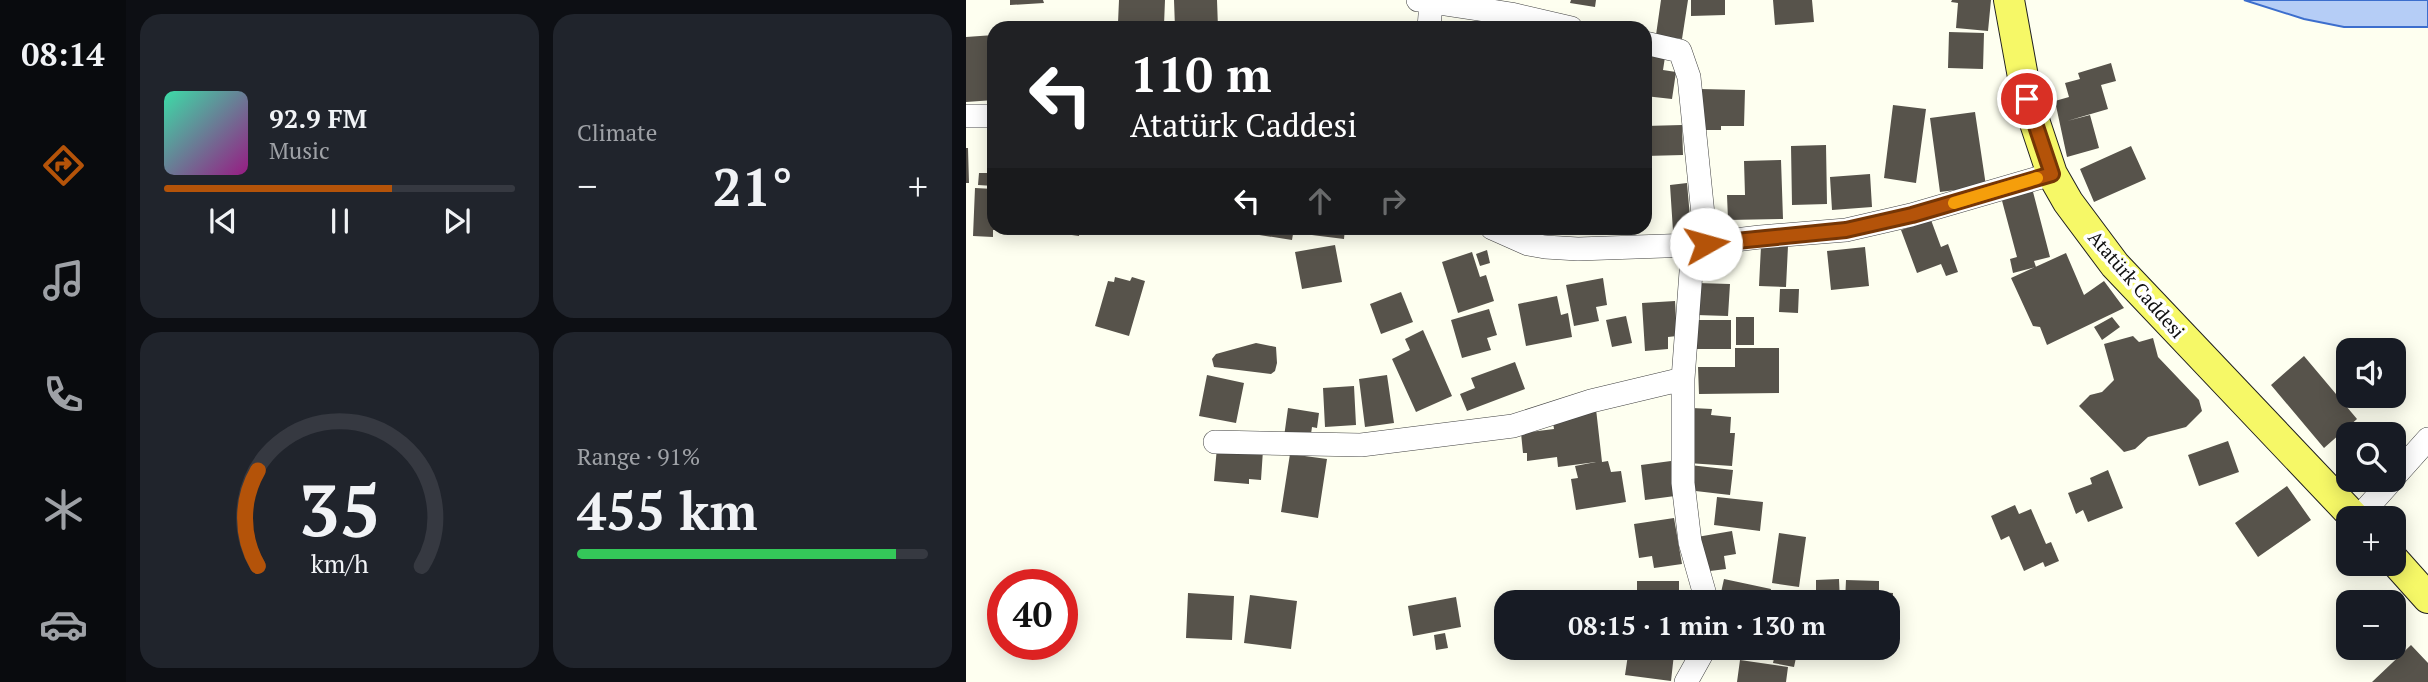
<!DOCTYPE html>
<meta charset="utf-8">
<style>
body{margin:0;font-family:"PT Serif",serif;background:#20242c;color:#f1f3f6;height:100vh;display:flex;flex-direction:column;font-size:26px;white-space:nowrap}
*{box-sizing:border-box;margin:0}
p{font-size:23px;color:#9ea1a6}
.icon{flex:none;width:38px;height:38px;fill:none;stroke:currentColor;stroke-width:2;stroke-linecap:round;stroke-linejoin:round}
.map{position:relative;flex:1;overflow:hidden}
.panel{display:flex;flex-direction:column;gap:14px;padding:14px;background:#0d0f14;width:840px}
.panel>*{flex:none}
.top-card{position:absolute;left:21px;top:21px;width:665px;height:214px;border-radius:21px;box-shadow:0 4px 18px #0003;background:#202124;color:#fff;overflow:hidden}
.controls{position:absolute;left:1370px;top:338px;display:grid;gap:14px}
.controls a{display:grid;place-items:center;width:70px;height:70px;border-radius:14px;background:#171b24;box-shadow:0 4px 18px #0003;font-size:35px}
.speed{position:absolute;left:21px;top:569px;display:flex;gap:14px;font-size:35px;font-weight:700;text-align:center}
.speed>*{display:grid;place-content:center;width:91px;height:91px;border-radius:50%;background:#171b24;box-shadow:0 4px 18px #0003;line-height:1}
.speed .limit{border:10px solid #d22;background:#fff;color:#111}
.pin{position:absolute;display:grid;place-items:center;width:60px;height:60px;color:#fff;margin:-30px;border:4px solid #fff;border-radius:50%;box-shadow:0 2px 7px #0007}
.me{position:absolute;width:77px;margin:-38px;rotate:83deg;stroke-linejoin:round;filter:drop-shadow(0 0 5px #0008)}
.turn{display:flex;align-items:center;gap:24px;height:147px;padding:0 28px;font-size:32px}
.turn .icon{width:91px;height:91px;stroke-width:2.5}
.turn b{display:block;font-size:49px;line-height:60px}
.lanes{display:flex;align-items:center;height:66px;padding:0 28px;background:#0003;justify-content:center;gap:35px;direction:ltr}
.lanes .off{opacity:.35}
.big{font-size:52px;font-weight:700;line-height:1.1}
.panel .widget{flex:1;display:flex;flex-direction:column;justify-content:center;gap:10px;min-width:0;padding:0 24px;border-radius:21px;background:#20242c}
.panel .dial{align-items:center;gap:0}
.dial svg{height:182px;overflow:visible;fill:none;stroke:#363941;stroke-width:7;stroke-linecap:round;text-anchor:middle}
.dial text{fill:#f1f3f6;stroke:none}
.song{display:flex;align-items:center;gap:21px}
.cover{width:84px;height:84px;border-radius:10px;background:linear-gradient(135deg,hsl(160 70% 55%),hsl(310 70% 35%))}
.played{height:7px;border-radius:4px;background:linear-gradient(90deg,#b45309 65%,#363941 65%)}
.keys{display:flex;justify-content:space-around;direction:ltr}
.heat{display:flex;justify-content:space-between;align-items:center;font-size:38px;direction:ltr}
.charge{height:10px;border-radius:5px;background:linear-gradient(90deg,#34c759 91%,#363941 0)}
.panel .tiles{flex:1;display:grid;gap:14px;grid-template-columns:repeat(2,1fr)}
.trip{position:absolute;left:528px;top:590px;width:406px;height:70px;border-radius:21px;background:#171b24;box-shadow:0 4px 18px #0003;font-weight:700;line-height:70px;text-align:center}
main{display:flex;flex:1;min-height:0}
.menu{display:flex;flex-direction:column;width:126px;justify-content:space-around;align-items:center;background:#090b0e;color:#9ea1a6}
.menu .icon{width:49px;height:49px}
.menu .selected{color:#b45309}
.menu b{font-size:32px;color:#f1f3f6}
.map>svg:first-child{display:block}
.water{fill:#b5cdf6;stroke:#3c6ecd;stroke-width:2}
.building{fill:#57534b}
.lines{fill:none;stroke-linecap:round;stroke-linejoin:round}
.minor-casing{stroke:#424242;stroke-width:24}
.major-casing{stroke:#202020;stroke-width:32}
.minor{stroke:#fff;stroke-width:23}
.major{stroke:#f6f867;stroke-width:30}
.route-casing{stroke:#753606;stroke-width:18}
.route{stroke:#b45309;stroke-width:12}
.slow{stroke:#f59e0b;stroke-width:12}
.labels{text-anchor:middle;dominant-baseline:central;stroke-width:7;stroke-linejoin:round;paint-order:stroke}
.street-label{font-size:19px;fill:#0f0f0f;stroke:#fff}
</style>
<main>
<nav class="menu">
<b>08:14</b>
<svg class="icon selected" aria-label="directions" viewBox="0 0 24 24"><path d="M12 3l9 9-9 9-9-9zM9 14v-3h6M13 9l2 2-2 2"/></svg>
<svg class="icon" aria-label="music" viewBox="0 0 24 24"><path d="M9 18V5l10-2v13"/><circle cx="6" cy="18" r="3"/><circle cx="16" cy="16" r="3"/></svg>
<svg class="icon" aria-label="phone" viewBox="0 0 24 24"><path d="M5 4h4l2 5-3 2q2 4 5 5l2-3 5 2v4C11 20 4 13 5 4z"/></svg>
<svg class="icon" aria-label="climate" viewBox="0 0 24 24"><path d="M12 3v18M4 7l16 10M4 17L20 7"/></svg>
<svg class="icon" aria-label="car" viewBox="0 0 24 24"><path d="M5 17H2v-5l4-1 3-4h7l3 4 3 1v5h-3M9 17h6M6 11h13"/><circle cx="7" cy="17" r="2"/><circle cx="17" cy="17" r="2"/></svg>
</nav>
<section class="panel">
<div class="tiles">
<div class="widget">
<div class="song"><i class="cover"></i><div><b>92.9 FM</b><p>Music</p></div></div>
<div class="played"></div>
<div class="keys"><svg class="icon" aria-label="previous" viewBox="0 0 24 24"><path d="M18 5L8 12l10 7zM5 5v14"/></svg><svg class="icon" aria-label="pause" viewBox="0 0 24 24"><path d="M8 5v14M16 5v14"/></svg><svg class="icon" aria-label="next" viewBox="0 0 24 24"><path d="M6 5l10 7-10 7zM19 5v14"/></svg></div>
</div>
<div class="widget"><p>Climate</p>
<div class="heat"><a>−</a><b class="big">21°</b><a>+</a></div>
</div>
<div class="widget dial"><svg viewBox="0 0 100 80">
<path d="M14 69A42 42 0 1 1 86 69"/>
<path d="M14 69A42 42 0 0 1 14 27" stroke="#b45309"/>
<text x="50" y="56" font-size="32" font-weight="700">35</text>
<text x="50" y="72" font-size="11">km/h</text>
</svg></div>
<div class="widget"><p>Range · 91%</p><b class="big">455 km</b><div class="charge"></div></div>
</div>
</section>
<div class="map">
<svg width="1462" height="682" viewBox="0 0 1462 682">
<rect width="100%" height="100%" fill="#fefff0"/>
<!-- water -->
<path class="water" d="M1278,0H1462V27H1378L1338,19Z"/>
<!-- building -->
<path class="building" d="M44,0H77L78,3L44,5Z
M153,0H199L198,25L152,23Z
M208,0H251L252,28H209Z
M605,0H630L629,7L604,3Z
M695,0H722L716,39L690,35Z
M725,0H759V15L725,16Z
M807,0H846L848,22L809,25Z
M986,0H1025L1022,31L990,28L992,3L985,2Z
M327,22L380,26V28H326Z
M983,32L1018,33L1017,69L982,68Z
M28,35V100L0,102V37Z
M679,55L699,57L697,70L710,72L706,99L679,96Z
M1145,63L1150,81L1135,85L1142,109L1101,121L1124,115L1133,148L1101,157L1089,101L1103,97L1099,83L1114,79L1112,73Z
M734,89L779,90L778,126H755V130H734Z
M927,105L960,109L950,183L918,178Z
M1009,112L1020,186L974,192L964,118Z
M716,125L717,155L679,156V126Z
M860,145L861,204L826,205L825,146Z
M1165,146L1180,179L1128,202L1114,169Z
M0,148H2L3,183H0Z
M815,160L817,219L762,220L761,195H779L778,161Z
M13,173H28V186L12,185Z
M904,174L906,207L866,210L864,177Z
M721,183L725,229L707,231L704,185Z
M9,188L28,189V228H56V231L27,230V237L7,236Z
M1066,188L1084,257L1068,261L1070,267L1047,273L1044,259L1051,257L1035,197Z
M965,220L975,247L982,244L992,272L980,276L975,264L951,273L935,230Z
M71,228H114L113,236L70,230Z
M288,228H328L326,240L287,234Z
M339,228H379L378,239L338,234Z
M369,245L376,282L336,289L329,252Z
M795,246H822L820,287L793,286Z
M899,247L903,286L865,290L861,251Z
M521,250L524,263L514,266L510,254Z
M506,252L514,277L520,275L528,301L492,313L476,262Z
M1100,253L1118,295L1138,281L1158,308L1081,345L1074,327L1067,326L1045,278Z
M149,277L164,281L166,277L179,281L163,336L129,326L142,281L148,282Z
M637,278L641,305L630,307L633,321L608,326L600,285Z
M731,283L764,284L762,316L730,315Z
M814,289H833L832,313L813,312Z
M435,292L447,322L415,334L404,304Z
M591,296L595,315L602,313L606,337L560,346L552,304Z
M709,301L711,336L702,337V349L679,351L676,303Z
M523,309L531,335L521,338L525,350L496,358L485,320Z
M660,316L666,343L646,347L640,320Z
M770,317H788V345H770Z
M1146,317L1154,327L1136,340L1128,327Z
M729,320H765V349H730Z
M457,330L486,396L450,412L426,359L444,350L439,339Z
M1167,336L1173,342L1187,338L1192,357L1233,400L1236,411L1220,427L1182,437L1169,449L1158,452L1113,406L1124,395L1136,392L1148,380L1138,344Z
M290,343L310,347L311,363L309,371L305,374L248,367L246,359L250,354Z
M769,348H813V393L733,394L732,367H769Z
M1338,356L1391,419L1358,448L1305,385Z
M549,362L559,389L501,411L494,394L509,388L505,378Z
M241,375L278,383L270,423L233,416Z
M421,375L428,423L399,427L393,379Z
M388,386L390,425L359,427L357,388Z
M322,408L353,413L351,428L346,427L344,441L318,437Z
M726,408L746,409L745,415L765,417L764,433H769L766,466L722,463Z
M630,409L636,462L642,461L645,472L655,471L660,502L610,510L605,479L612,478L609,466L630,462L592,467L591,457L561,461V453H557L555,433L588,429L586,415Z
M1262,441L1273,472L1233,486L1222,455Z
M251,447L297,450L295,480L283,479V484L248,481Z
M324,454L361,459L352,518L315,512Z
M705,461L709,496L679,500L675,465Z
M724,465L767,470L764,495L721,490Z
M1142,470L1157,508L1122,522L1117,510L1110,514L1102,493L1126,484L1124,478Z
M1321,486L1345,520L1292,557L1269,523Z
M751,497L797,502L794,531L748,525Z
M1049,505L1053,514L1065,509L1080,544L1085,542L1093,561L1079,567L1077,562L1058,571L1043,536L1035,540L1025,516Z
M708,518L716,564L688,568L686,556L673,558L668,524Z
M766,531L770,554L758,556L760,569L736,572L731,537Z
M813,533L840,537L833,587L806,583Z
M758,579L805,589L802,602H780L754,597Z
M873,579L874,602H821V593H850V580Z
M880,580L913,581V592L927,593L926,616H922V602H879Z
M671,581H713V602H671Z
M222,593L268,596L266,640L220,638Z
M284,595L331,601L325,649L278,643Z
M490,597L495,627L447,636L442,606Z
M1428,606L1439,629L1428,634Z
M479,633L482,648L470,650L468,635Z
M1445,645L1462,663V682H1406Z
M663,648L708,654L705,681L659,675Z
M810,649L831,653L828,667L807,663Z
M774,660L822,667L820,682H771Z"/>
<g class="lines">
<!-- minor casing -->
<g class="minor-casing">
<path id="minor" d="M452,0L545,14L605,28
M463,28L465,2
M679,43L714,51L723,77L740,244
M0,116H28
M526,228L562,244L579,247L612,249L727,245L794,237L880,230L945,215L1086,174
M727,245L717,379V483L724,542L741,602
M249,442L395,445L547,426L625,401L717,379
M1428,477L1462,439
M1392,518L1426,480
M720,682L739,648"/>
</g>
<!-- major casing -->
<g class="major-casing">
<path id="major" d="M1043,0L1061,99L1086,174L1102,202L1149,265L1389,518
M1428,560L1462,598"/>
</g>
<!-- minor -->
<use href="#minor" class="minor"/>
<!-- major -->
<use href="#major" class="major"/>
</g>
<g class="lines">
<!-- route casing -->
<g class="route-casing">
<path id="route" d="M740,244L880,230L946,215L1086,174L1061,99"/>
</g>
<!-- route -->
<use href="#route" class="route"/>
<!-- slow -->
<path class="slow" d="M988,203L1071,178"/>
</g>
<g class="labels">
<!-- street labels -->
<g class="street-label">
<text transform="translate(1171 284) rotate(49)">Atatürk Caddesi</text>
</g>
</g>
</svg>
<div class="controls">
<a><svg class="icon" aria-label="sound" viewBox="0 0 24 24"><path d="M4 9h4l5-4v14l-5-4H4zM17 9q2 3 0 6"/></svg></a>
<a><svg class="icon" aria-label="search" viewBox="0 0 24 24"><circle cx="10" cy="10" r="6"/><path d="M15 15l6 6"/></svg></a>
<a>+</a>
<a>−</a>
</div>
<div class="speed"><div class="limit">40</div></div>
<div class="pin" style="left:1061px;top:99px;background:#d93025"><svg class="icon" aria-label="arrive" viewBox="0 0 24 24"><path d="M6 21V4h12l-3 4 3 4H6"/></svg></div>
<svg class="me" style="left:740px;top:244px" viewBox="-20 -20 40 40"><circle r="19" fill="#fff"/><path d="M0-13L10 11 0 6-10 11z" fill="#b45309"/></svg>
<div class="trip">08:15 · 1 min · 130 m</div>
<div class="top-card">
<div class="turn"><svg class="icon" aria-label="left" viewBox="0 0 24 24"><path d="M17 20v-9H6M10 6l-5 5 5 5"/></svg><div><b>110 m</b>Atatürk Caddesi</div></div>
<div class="lanes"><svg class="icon" aria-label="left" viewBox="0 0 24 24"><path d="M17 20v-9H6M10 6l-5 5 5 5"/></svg><svg class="icon off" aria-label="ahead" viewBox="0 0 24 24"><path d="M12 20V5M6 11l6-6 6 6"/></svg><svg class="icon off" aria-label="right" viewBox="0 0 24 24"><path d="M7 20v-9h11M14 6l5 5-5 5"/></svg></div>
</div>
</div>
</main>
